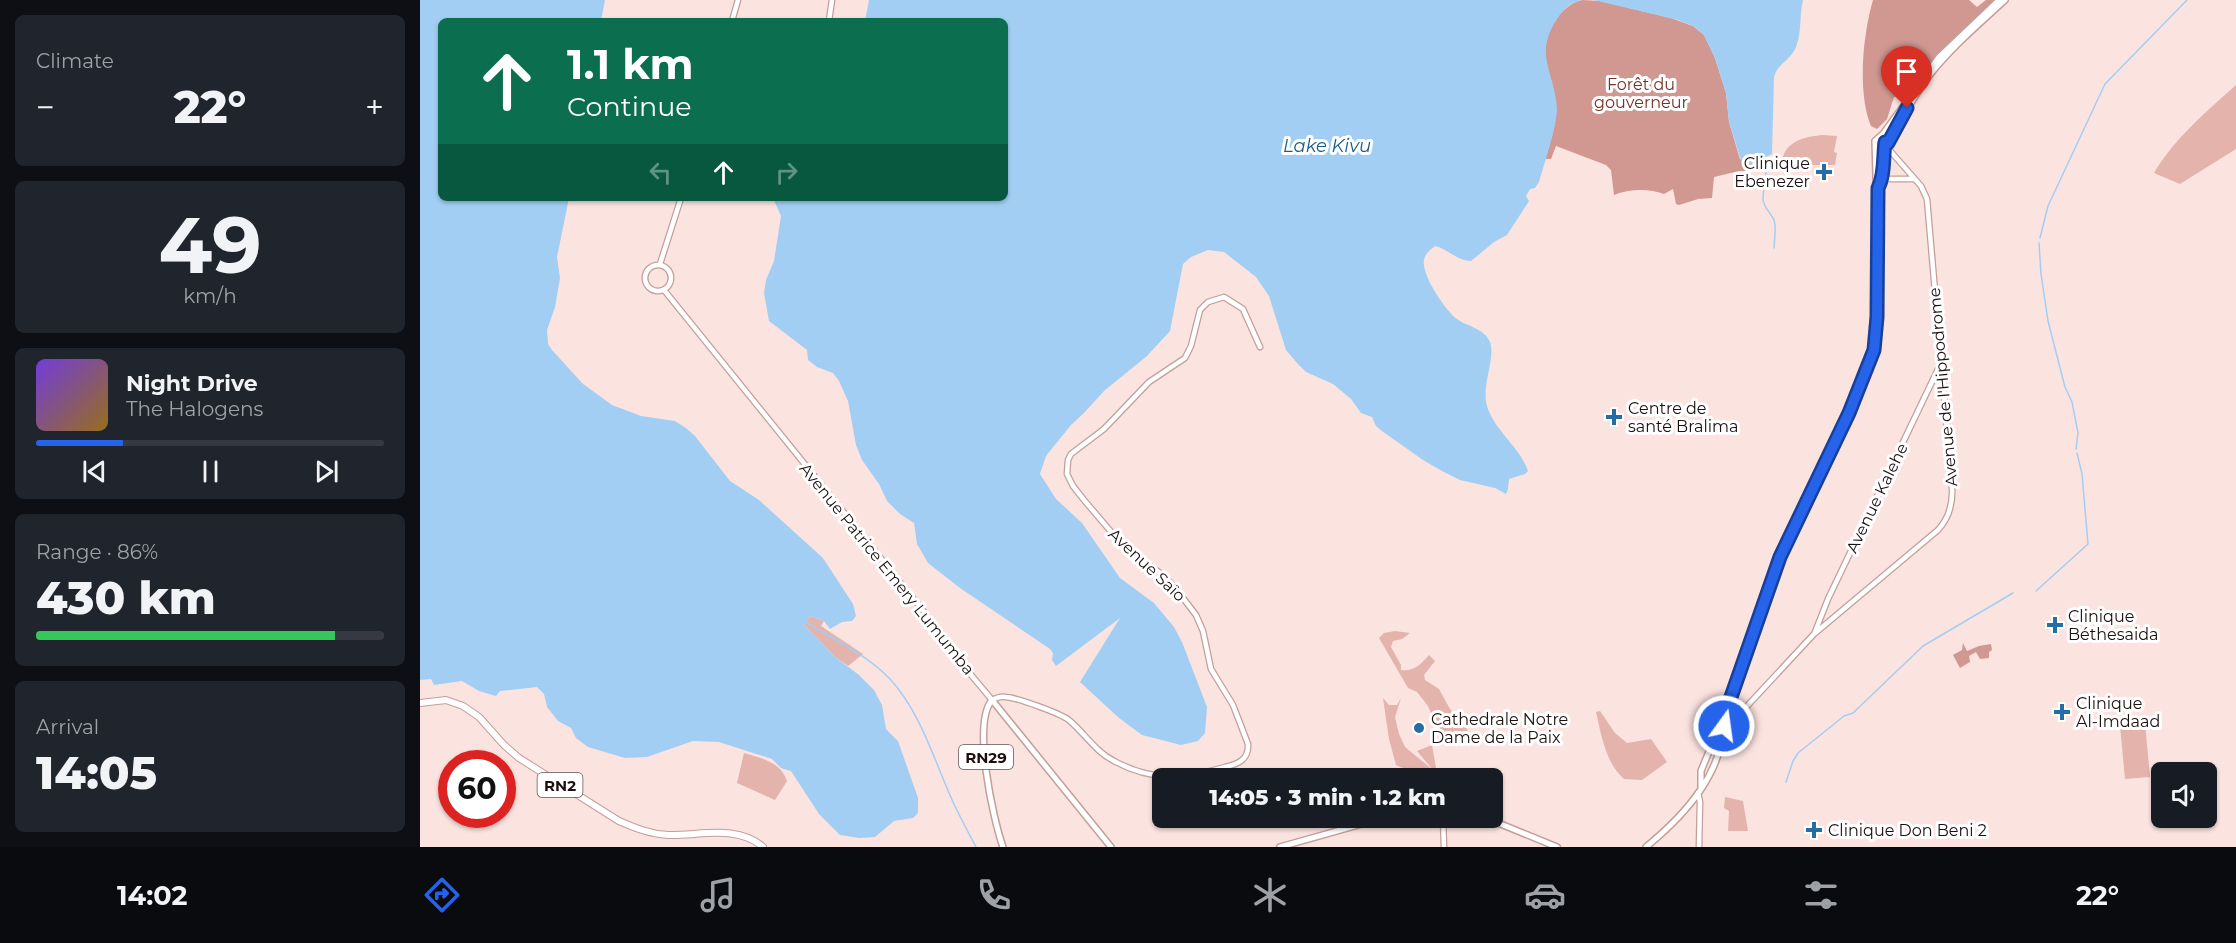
<!DOCTYPE html>
<meta charset="utf-8">
<style>
body{margin:0;font-family:Montserrat,sans-serif;background:#20242c;color:#f1f3f6;height:100vh;display:flex;flex-direction:column;font-size:22px;white-space:nowrap}
*{box-sizing:border-box;margin:0}
p{font-size:20px;color:#9ea1a6}
.icon{flex:none;width:33px;height:33px;fill:none;stroke:currentColor;stroke-width:2;stroke-linecap:round;stroke-linejoin:round}
.map{position:relative;flex:1;overflow:hidden}
.panel{display:flex;flex-direction:column;gap:15px;padding:15px;background:#0d0f14;width:420px}
.panel>*{flex:none}
.banner{position:absolute;left:18px;top:18px;width:570px;height:183px;border-radius:9px;box-shadow:0 2px 4px #0004;background:#0b6e4f;color:#fff;overflow:hidden}
.fabs{position:absolute;left:1731px;top:762px;display:grid;gap:12px}
.fabs a{display:grid;place-items:center;width:66px;height:66px;border-radius:9px;background:#171b24;box-shadow:0 2px 4px #0004;font-size:30px}
.speed{position:absolute;left:18px;top:750px;display:flex;gap:12px;font-size:30px;font-weight:700;text-align:center}
.speed>*{display:grid;place-content:center;width:78px;height:78px;border-radius:50%;background:#171b24;box-shadow:0 2px 4px #0004;line-height:1}
.speed .limit{border:9px solid #d22;background:#fff;color:#111}
.pin{position:absolute;display:grid;place-items:center;width:51px;height:51px;color:#fff;margin:-62px -26px;border-radius:50% 50% 50% 0;rotate:-45deg;box-shadow:0 0 6px #0007}
.pin .icon{rotate:45deg}
.me{position:absolute;width:66px;margin:-33px;rotate:14deg;stroke-linejoin:round;filter:drop-shadow(0 0 4px #0008)}
.turn{display:flex;align-items:center;gap:21px;height:126px;padding:0 30px;font-size:27px}
.turn .icon{width:78px;height:78px;stroke-width:2.5}
.turn b{display:block;font-size:42px;line-height:51px}
.lanes{display:flex;align-items:center;height:57px;padding:0 30px;background:#0003;justify-content:center;gap:30px;direction:ltr}
.lanes .off{opacity:.35}
.big{font-size:45px;font-weight:800;line-height:1.1}
.panel .widget{flex:1;display:flex;flex-direction:column;justify-content:center;gap:9px;min-width:0;padding:0 21px;border-radius:9px;background:#20242c}
.panel .dial{align-items:center;gap:0}
.dial b{font-size:78px;line-height:1}
.song{display:flex;align-items:center;gap:18px}
.cover{width:72px;height:72px;border-radius:9px;background:linear-gradient(135deg,hsl(260 70% 55%),hsl(40 70% 35%))}
.played{height:6px;border-radius:3px;background:linear-gradient(90deg,#2563eb 25%,#363941 25%)}
.keys{display:flex;justify-content:space-around;direction:ltr}
.heat{display:flex;justify-content:space-between;align-items:center;font-size:33px;direction:ltr}
.charge{height:9px;border-radius:4px;background:linear-gradient(90deg,#34c759 86%,#363941 0)}
.trip{position:absolute;left:732px;top:768px;width:351px;height:60px;border-radius:9px;background:#171b24;box-shadow:0 2px 4px #0004;font-weight:800;line-height:60px;text-align:center}
.menu{display:flex;height:96px;justify-content:space-around;align-items:center;background:#090b0e;color:#9ea1a6}
.menu .icon{width:42px;height:42px}
.menu .current{color:#2563eb}
.menu b{font-size:27px;color:#f1f3f6}
main{display:flex;flex:1;min-height:0}
.map>svg:first-child{display:block}
.green{fill:#e3b3ac}
.forest{fill:#d09890}
.water{fill:#a3cef3}
.lines{fill:none;stroke-linecap:round;stroke-linejoin:round}
.stream{stroke:#a3cef3;stroke-width:1.5}
.tertiary-casing{stroke:#c39f99;stroke-width:7}
.primary-casing{stroke:#c39f99;stroke-width:8}
.trunk-casing{stroke:#c39f99;stroke-width:8}
.tertiary{stroke:#fff;stroke-width:4.5}
.primary{stroke:#fff;stroke-width:5}
.trunk{stroke:#fff;stroke-width:6}
.route-casing{stroke:#184099;stroke-width:15}
.route{stroke:#2563eb;stroke-width:10}
.poi-dot{fill:#266da1;stroke:#fff;stroke-width:2}
.labels{text-anchor:middle;dominant-baseline:central;stroke-width:6;stroke-linejoin:round;paint-order:stroke}
.shield{fill:#fff;stroke:#605856;stroke-width:1.5}
.shield-label{font-size:15px;font-weight:bold;fill:#1c100e}
.park-label{font-size:16px;fill:#77312a;stroke:#fff}
.poi-label{font-size:16px;fill:#1c100e;stroke:#fff;text-anchor:start}
.street-label{font-size:16px;fill:#1c100e;stroke:#fff}
.water-label{font-size:18px;font-style:italic;fill:#1a5c8a;stroke:#fff}
</style>
<main>
<section class="panel">
<div class="widget"><p>Climate</p>
<div class="heat"><a>−</a><b class="big">22°</b><a>+</a></div>
</div>
<div class="widget dial"><b>49</b><p>km/h</p></div>
<div class="widget">
<div class="song"><i class="cover"></i><div><b>Night Drive</b><p>The Halogens</p></div></div>
<div class="played"></div>
<div class="keys"><svg class="icon" aria-label="previous" viewBox="0 0 24 24"><path d="M18 5L8 12l10 7zM5 5v14"/></svg><svg class="icon" aria-label="pause" viewBox="0 0 24 24"><path d="M8 5v14M16 5v14"/></svg><svg class="icon" aria-label="next" viewBox="0 0 24 24"><path d="M6 5l10 7-10 7zM19 5v14"/></svg></div>
</div>
<div class="widget"><p>Range · 86%</p><b class="big">430 km</b><div class="charge"></div></div>
<div class="widget"><p>Arrival</p><b class="big">14:05</b></div>
</section>
<div class="map">
<svg width="1816" height="847" viewBox="0 0 1816 847">
<rect width="100%" height="100%" fill="#fbe3e0"/>
<!-- green -->
<path class="green" d="M1816,85V149L1760,184L1734,173C1754,139 1787,111 1816,85Z
M1402,135L1417,136L1414,152L1417,153L1415,165H1362C1362,142 1383,137 1402,135Z
M390,616L404,621L401,626L443,654L428,666L415,657L384,625Z
M975,631L990,633L982,639L973,641L971,647L981,665V670C994,672 1001,664 1009,655L1015,661L1004,675L1005,680L1019,689L1030,709L1043,721L1050,735L1026,739L1021,737L1008,706L997,692L988,688L959,638L964,633Z
M963,698L969,705H977L981,698L975,717L979,734L985,747L1013,770L997,751L1012,745L1017,774C1005,771 986,771 976,765L969,739Z
M1180,711L1195,733L1207,743L1231,739L1247,762L1222,780L1204,779C1186,764 1181,734 1176,712Z
M1725,723L1730,777L1705,779L1700,725Z
M324,753C341,758 361,762 367,781L355,800L317,783Z
M1305,797L1323,801L1328,831H1308L1309,811L1304,808Z"/>
<!-- forest -->
<path class="forest" d="M1162,0L1180,1L1251,18L1273,26L1284,35L1295,58L1306,93L1309,122L1320,159L1331,164L1336,162L1340,171H1319L1294,177L1292,198L1278,199L1259,205L1256,204L1253,189L1244,194C1229,188 1208,189 1194,195L1191,170L1186,165L1136,146L1131,159H1125C1129,145 1136,128 1135,114C1135,93 1125,73 1125,54C1125,32 1140,5 1162,0Z
M1453,0H1549L1557,7L1566,0H1579L1485,103L1478,97H1474L1467,119L1457,129L1451,126C1437,92 1443,34 1453,0Z
M1543,643L1547,651L1559,646L1571,644L1572,650L1569,652V658L1560,659L1556,652L1549,656L1550,662L1540,668L1533,655L1542,650Z"/>
<!-- water -->
<path class="water" d="M0,0H185L181,21H21V198H149L137,257L140,278L135,307L127,330L128,344L132,350L163,384L192,405L221,416L255,421L266,428L275,436L310,481L339,500L403,558L433,604L436,616L432,621L422,622L410,629L404,621L390,616L384,625L415,657L439,675L454,690L462,705L466,729L478,741L498,798V813L493,818L474,821L455,837L439,838L420,835L399,814L371,771L361,768L352,759L299,742L273,741L227,757L205,758L168,747L156,738L151,728L138,721L127,707L124,694L117,687L80,691L76,696L59,691L42,681L14,685L11,679L0,680Z
M449,0H1162C1150,3 1144,8 1137,19C1113,55 1135,72 1137,109C1137,125 1124,165 1119,182L1115,188L1110,189L1106,196L1109,201L1087,235L1074,242L1051,261C1037,261 1028,249 1015,246C1010,250 1005,254 1004,260C1001,274 1025,310 1037,319C1048,327 1064,328 1070,342C1076,358 1061,385 1067,406C1074,430 1100,447 1108,471L1105,474L1089,479L1088,489L1086,494L1075,488L1040,480L1022,471L1003,460L962,431L956,426L952,417L941,413L931,399L913,384L886,372L878,364L866,350L849,296L836,277L804,252L788,250L771,257L763,264L750,331L727,356L684,391L664,413L651,425L626,456L620,474L636,499L662,523L700,578L734,603L754,627L762,642L787,707L785,733L778,741L761,745L722,735L699,718L660,682L700,618L636,666L632,660L633,653L630,649L540,588L508,563L497,544L494,523L480,514L467,501L459,484L442,460L436,445L428,401L419,381L413,373L397,367L388,360L387,350L349,321L344,293L346,280L354,261L361,216L353,198H585V21H445Z
M1174,0H1383C1379,16 1382,32 1376,47C1371,60 1358,63 1354,77L1352,154L1331,164L1322,163L1309,122L1306,93L1295,58L1284,35L1273,26L1258,20Z"/>
<g class="lines">
<!-- stream -->
<path class="stream" d="M1336,162L1338,167L1346,171C1346,180 1343,190 1343,199C1343,207 1351,213 1354,220C1357,228 1354,240 1354,248
M1620,238L1628,206L1685,84L1767,0
M1619,243L1621,274L1628,321L1645,387L1652,402L1658,433L1656,449
M1616,591L1668,544L1662,474L1657,453
M386,622C413,639 447,655 470,679C501,713 514,760 533,802C540,817 548,832 556,847
M1366,782L1373,761L1378,753L1424,716L1433,713L1503,646L1593,593"/>
<!-- tertiary casing -->
<g class="tertiary-casing">
<path id="tertiary" d="M312,21L318,0
M409,21L412,0
M1461,179H1494
M240,264L261,198
M225 278a13 13 0 1 1 26 0a13 13 0 1 1-26 0Z
M244,290L522,634L542,664L572,700C576,698 581,696 585,697C595,697 643,714 650,721C665,734 676,752 694,761C733,782 764,779 805,767C819,764 829,759 828,744L813,705L791,669L783,631L776,615L756,589L743,575L704,547L664,500L653,486L647,474L648,460L651,454L684,429L729,382L765,358L771,346L780,310L788,302L804,297L823,309L840,347
M1395,632L1408,599L1520,365
M1302,733L1394,634L1518,530C1529,518 1533,505 1532,488L1507,199L1501,186L1465,145
M1278,793L1280,802L1279,847
M1023,818L1024,847"/>
</g>
<!-- primary casing -->
<g class="primary-casing">
<path id="primary" d="M1463,149C1478,126 1493,96 1512,72C1534,45 1560,23 1585,0
M1458,188L1463,179V149
M1281,788V771L1309,703L1360,557L1429,413L1454,350L1457,317L1458,244L1455,141L1463,134L1519,57L1579,0
M1066,818L1137,847
M583,847C573,819 552,723 572,700L691,847
M860,847L963,818
M1226,847C1265,815 1305,772 1304,717"/>
</g>
<!-- trunk casing -->
<g class="trunk-casing">
<path id="trunk" d="M0,703L26,700L43,706L59,717L84,745L99,758L199,821C215,828 230,834 248,835C279,836 317,824 343,847"/>
</g>
<!-- tertiary -->
<use href="#tertiary" class="tertiary"/>
<!-- primary -->
<use href="#primary" class="primary"/>
<!-- trunk -->
<use href="#trunk" class="trunk"/>
</g>
<g class="lines">
<!-- route casing -->
<g class="route-casing">
<path id="route" d="M1304,726V717L1360,557L1429,413L1454,350L1457,317L1458,188C1465,175 1463,156 1465,142L1468,143L1487,108"/>
</g>
<!-- route -->
<use href="#route" class="route"/>
</g>
<!-- markers -->
<g class="poi-dot">
<path d="M1401 163h6v6h6v6h-6v6h-6v-6h-6v-6h6z"/>
<path d="M1191 408h6v6h6v6h-6v6h-6v-6h-6v-6h6z"/>
<path d="M1632 616h6v6h6v6h-6v6h-6v-6h-6v-6h6z"/>
<path d="M1639 703h6v6h6v6h-6v6h-6v-6h-6v-6h6z"/>
<circle cx="999" cy="728" r="6"/>
<path d="M1391 821h6v6h6v6h-6v6h-6v-6h-6v-6h6z"/>
</g>
<g class="labels">
<!-- shield labels -->
<g class="shield">
<rect x="539" y="745" width="54" height="24" rx="4.5"/>
<rect x="117.5" y="773" width="45" height="24" rx="4.5"/>
</g>
<g class="shield-label">
<text x="566" y="757">RN29</text>
<text x="140" y="785">RN2</text>
</g>
<!-- park labels -->
<g class="park-label">
<text x="1221" y="84">Forêt du<tspan x="1221" dy="18">gouverneur</tspan></text>
</g>
<!-- poi labels -->
<g class="poi-label">
<text x="1390" y="163" text-anchor="end">Clinique<tspan x="1390" dy="18">Ebenezer</tspan></text>
<text x="1208" y="408">Centre de<tspan x="1208" dy="18">santé Bralima</tspan></text>
<text x="1648" y="616">Clinique<tspan x="1648" dy="18">Béthesaida</tspan></text>
<text x="1656" y="703">Clinique<tspan x="1656" dy="18">Al-Imdaad</tspan></text>
<text x="1011" y="719">Cathedrale Notre<tspan x="1011" dy="18">Dame de la Paix</tspan></text>
<text x="1408" y="830">Clinique Don Beni 2</text>
</g>
<!-- street labels -->
<g class="street-label">
<text transform="translate(1523 387) rotate(-95)">Avenue de l'Hippodrome</text>
<text transform="translate(1457 498) rotate(-64)">Avenue Kalehe</text>
<text transform="translate(727 565) rotate(43)">Avenue Saïo</text>
<text transform="translate(467 569) rotate(51)">Avenue Patrice Emery Lumumba</text>
</g>
<!-- water labels -->
<g class="water-label">
<text x="907" y="146">Lake Kivu</text>
</g>
</g>
</svg>
<div class="fabs">
<a><svg class="icon" aria-label="sound" viewBox="0 0 24 24"><path d="M4 9h4l5-4v14l-5-4H4zM17 9q2 3 0 6"/></svg></a>
</div>
<div class="speed"><div class="limit">60</div></div>
<div class="pin" style="left:1487px;top:108px;background:#d93025"><svg class="icon" aria-label="arrive" viewBox="0 0 24 24"><path d="M6 21V4h12l-3 4 3 4H6"/></svg></div>
<svg class="me" style="left:1304px;top:726px" viewBox="-20 -20 40 40"><circle r="17" fill="#2563eb" stroke="#fff" stroke-width="3"/><path d="M0-11L8 9 0 5-8 9z" fill="#fff"/></svg>
<div class="trip">14:05 · 3 min · 1.2 km</div>
<div class="banner">
<div class="turn"><svg class="icon" aria-label="ahead" viewBox="0 0 24 24"><path d="M12 20V5M6 11l6-6 6 6"/></svg><div><b>1.1 km</b>Continue</div></div>
<div class="lanes"><svg class="icon off" aria-label="left" viewBox="0 0 24 24"><path d="M17 20v-9H6M10 6l-5 5 5 5"/></svg><svg class="icon" aria-label="ahead" viewBox="0 0 24 24"><path d="M12 20V5M6 11l6-6 6 6"/></svg><svg class="icon off" aria-label="right" viewBox="0 0 24 24"><path d="M7 20v-9h11M14 6l5 5-5 5"/></svg></div>
</div>
</div>
</main>
<nav class="menu">
<b>14:02</b>
<svg class="icon current" aria-label="directions" viewBox="0 0 24 24"><path d="M12 3l9 9-9 9-9-9zM9 14v-3h6M13 9l2 2-2 2"/></svg>
<svg class="icon" aria-label="music" viewBox="0 0 24 24"><path d="M9 18V5l10-2v13"/><circle cx="6" cy="18" r="3"/><circle cx="16" cy="16" r="3"/></svg>
<svg class="icon" aria-label="phone" viewBox="0 0 24 24"><path d="M5 4h4l2 5-3 2q2 4 5 5l2-3 5 2v4C11 20 4 13 5 4z"/></svg>
<svg class="icon" aria-label="climate" viewBox="0 0 24 24"><path d="M12 3v18M4 7l16 10M4 17L20 7"/></svg>
<svg class="icon" aria-label="car" viewBox="0 0 24 24"><path d="M5 17H2v-5l4-1 3-4h7l3 4 3 1v5h-3M9 17h6M6 11h13"/><circle cx="7" cy="17" r="2"/><circle cx="17" cy="17" r="2"/></svg>
<svg class="icon" aria-label="filters" viewBox="0 0 24 24"><path d="M4 7h16M4 17h16"/><circle cx="9" cy="7" r="2"/><circle cx="15" cy="17" r="2"/></svg>
<b>22°</b>
</nav>
